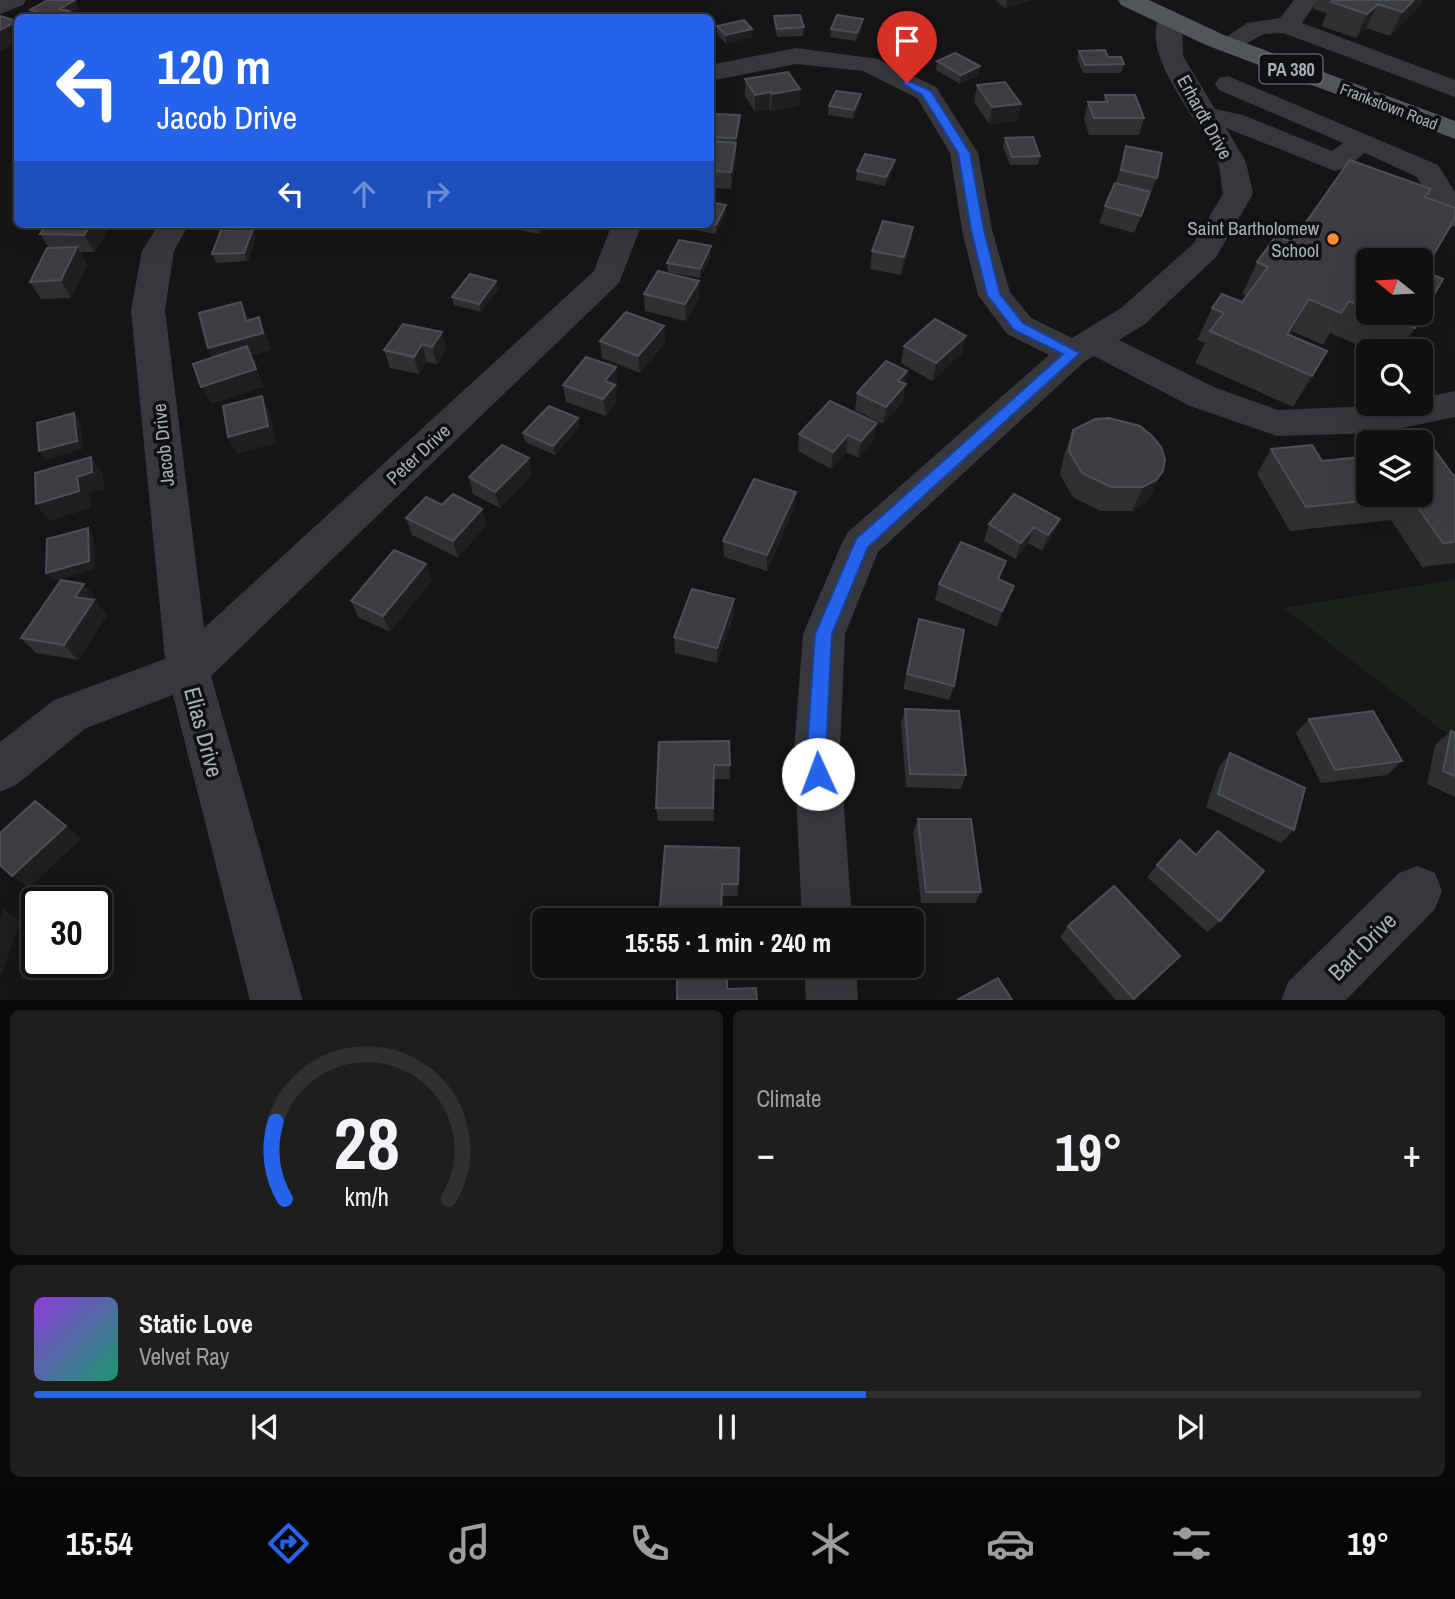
<!DOCTYPE html>
<meta charset="utf-8">
<style>
body{margin:0;font-family:"Archivo Narrow",sans-serif;background:#1e1e1f;color:#f1f3f6;height:100vh;display:flex;flex-direction:column;font-size:26px;white-space:nowrap}
*{box-sizing:border-box;margin:0}
p{font-size:23px;color:#9c9d9f}
.icon{flex:none;width:38px;height:38px;fill:none;stroke:currentColor;stroke-width:2;stroke-linecap:round;stroke-linejoin:round}
.map{position:relative;height:1000px;overflow:hidden}
.drawer{display:flex;flex-direction:column;gap:10px;padding:10px;background:#090909;flex:1}
.drawer>*{flex:none}
.top-card{position:absolute;left:14px;top:14px;width:700px;height:214px;border-radius:10px;box-shadow:0 7px 28px #0002,0 0 0 2px #303031;background:#2563eb;color:#fff;overflow:hidden}
.needle{width:46px;rotate:288deg}
.buttons{position:absolute;left:1356px;top:248px;display:grid;gap:14px}
.buttons a{display:grid;place-items:center;width:77px;height:77px;border-radius:10px;background:#101011;box-shadow:0 7px 28px #0002,0 0 0 2px #303031;font-size:35px}
.speed{position:absolute;left:21px;top:887px;display:flex;gap:14px;font-size:35px;font-weight:700;text-align:center}
.speed>*{display:grid;place-content:center;width:91px;height:91px;border-radius:50%;background:#101011;box-shadow:0 7px 28px #0002,0 0 0 2px #303031;line-height:1}
.speed .limit{border:4px solid #111;border-radius:10px;background:#fff;color:#111}
.pin{position:absolute;display:grid;place-items:center;width:60px;height:60px;color:#fff;margin:-72px -30px;border-radius:50% 50% 50% 0;rotate:-45deg;box-shadow:0 0 7px #0007}
.pin .icon{rotate:45deg}
.me{position:absolute;width:77px;margin:-38px;rotate:358deg;stroke-linejoin:round;filter:drop-shadow(0 0 5px #0008)}
.turn{display:flex;align-items:center;gap:24px;height:147px;padding:0 28px;font-size:32px}
.turn .icon{width:91px;height:91px;stroke-width:2.5}
.turn b{display:block;font-size:49px;line-height:60px}
.lanes{display:flex;align-items:center;height:66px;padding:0 28px;background:#0003;justify-content:center;gap:35px;direction:ltr}
.lanes .off{opacity:.35}
.big{font-size:52px;font-weight:800;line-height:1.1}
.drawer .widget{flex:1;display:flex;flex-direction:column;justify-content:center;gap:10px;min-width:0;padding:0 24px;border-radius:10px;background:#1e1e1f}
.drawer .dial{align-items:center;gap:0}
.dial svg{height:182px;overflow:visible;fill:none;stroke:#303031;stroke-width:7;stroke-linecap:round;text-anchor:middle}
.dial text{fill:#f1f3f6;stroke:none}
.song{display:flex;align-items:center;gap:21px}
.cover{width:84px;height:84px;border-radius:10px;background:linear-gradient(135deg,hsl(270 70% 55%),hsl(160 70% 35%))}
.played{height:7px;border-radius:4px;background:linear-gradient(90deg,#2563eb 60%,#303031 60%)}
.keys{display:flex;justify-content:space-around;direction:ltr}
.heat{display:flex;justify-content:space-between;align-items:center;font-size:38px;direction:ltr}
.drawer .tiles{flex:1;display:grid;gap:10px;grid-template-columns:1fr 1fr}
.widget:last-child{grid-column:span 2}
.trip{position:absolute;left:532px;top:908px;width:392px;height:70px;border-radius:10px;background:#101011;box-shadow:0 7px 28px #0002,0 0 0 2px #303031;font-weight:800;line-height:70px;text-align:center}
.tabs{display:flex;height:112px;justify-content:space-around;align-items:center;background:#060607;color:#9c9d9f}
.tabs .icon{width:49px;height:49px}
.tabs .on{color:#2563eb}
.tabs b{font-size:32px;color:#f1f3f6}
.map>svg:first-child{display:block}
.green{fill:#1b221b}
.lines{fill:none;stroke-linecap:round;stroke-linejoin:round}
.minor{fill:#36383c;fill-rule:evenodd}
.major{fill:#52565b;fill-rule:evenodd}
.wall{fill:#2e3032;fill-rule:evenodd}
.shaded-wall{fill:#1f1f21}
.building{fill:#3b3d40;stroke:#4c4f53;stroke-width:2}
.route{fill:#2563eb;stroke:#184099;stroke-width:2}
.poi-dot{fill:#f98d2b;stroke:#101012;stroke-width:2.5}
.labels{text-anchor:middle;dominant-baseline:central;stroke-width:7;stroke-linejoin:round;paint-order:stroke}
.far-street-label{font-size:16px;fill:#a6afb8;stroke:#101012}
.shield{fill:#101012;stroke:#797f86;stroke-width:2}
.shield-label{font-size:18px;font-weight:bold;fill:#a6afb8}
.street-label{font-size:19px;fill:#a6afb8;stroke:#101012}
.poi-label{font-size:19px;fill:#a6afb8;stroke:#101012;text-anchor:end}
.near-street-label{font-size:23px;fill:#a6afb8;stroke:#101012}
</style>
<div class="map">
<svg width="1455" height="1001" viewBox="0 0 1455 1001">
<rect width="100%" height="100%" fill="#151517"/>
<!-- green -->
<path class="green" d="M1455,580V740L1284,608Z"/>
<g class="lines">
<!-- minor -->
<path class="minor" d="M0,0H26L23,5L0,14Z
M1294,0H1318L1302,23L1455,80V97L1283,33L1264,34L1228,53L1219,50L1215,45L1247,23L1280,18Z
M1170,14L1179,16L1182,21L1183,56L1215,109L1243,115L1332,151L1343,143L1219,90L1215,84L1219,78L1228,76L1438,165L1455,192V227L1444,225L1417,177L1365,153L1345,168L1335,171L1226,128L1246,162L1253,194L1216,257L1145,324L1119,340L1216,388L1278,410L1421,404V398L1455,391V417L1377,433L1277,436L1190,406L1094,356L1085,361L878,552L845,634L840,750L852,920H802L794,750L803,634L842,543L848,532L1049,355L1007,334L978,295L962,230L950,153L917,98L863,71L796,64L710,81V65L796,48L878,59L936,87L978,153L992,230L1010,292L1031,318L1072,338L1121,308L1193,244L1223,194C1221,184 1221,172 1218,162C1205,126 1136,52 1161,16Z
M159,224H189L174,251L165,310L204,628L594,271L612,224H642L619,283L211,676L303,1001H250L173,695L86,728L16,785L0,792V742L54,700L165,659L131,310L142,251Z
M1417,866L1435,873L1442,891L1435,909L1345,1001H1281L1288,982L1399,873Z
M804,966H856L858,1001H806Z"/>
<!-- major -->
<path class="major" d="M1118,0H1149L1224,35L1455,121V139L1206,45L1121,5Z"/>
</g>
<!-- wall -->
<path class="wall" d="M75,0L79,9L70,14L72,18H34L30,10Z
M995,0H1032L1005,8Z
M1317,0H1423L1419,7L1390,36L1366,28L1356,38L1321,26L1327,13L1313,9Z
M774,16L804,27L803,36L777,37L774,24Z
M717,26L752,37L726,44L717,34Z
M862,27L856,41L830,37L831,29Z
M887,41L932,46L920,59L886,49Z
M1079,51L1124,64L1121,73H1083L1077,59Z
M937,61L980,66L978,75L960,84L936,70Z
M745,79L800,89L799,106L771,111L769,109L755,112L745,96Z
M977,85L1021,104L1017,121L989,124L974,102Z
M861,94L860,103L853,119L828,115L829,106Z
M1105,95L1144,118L1139,135H1089L1084,119L1088,102H1103Z
M740,124L736,143V160L731,189L710,188V137Z
M1005,138L1040,156L1038,165H1010L1003,147Z
M1126,146L1157,178L1134,233L1099,223L1105,206L1116,183Z
M895,160L893,169L885,186L856,180L857,171Z
M1350,160L1431,189L1426,197L1455,208V218L1424,271L1443,279L1415,328L1399,352H1375L1330,333L1323,345L1292,331L1290,335L1327,351L1293,407L1195,363L1205,343L1197,340L1212,308L1222,294L1242,302L1247,296L1242,294L1257,262L1276,236L1292,242ZM1368,261H1421V313H1368Z
M726,213L716,234L688,229V224H710Z
M47,224H106L109,228L94,252H80L87,264L71,298L41,299L30,282L49,248L40,234Z
M511,224H561L557,230L544,227L540,234L512,229Z
M913,227L911,244L901,275L870,269L872,251Z
M253,229L256,238L248,261L216,263L212,254Z
M711,255L700,278L668,272L667,263Z
M496,281L498,290L481,312L454,305L452,297Z
M699,281V298L686,321L645,311L644,294Z
M403,324L447,349L437,364L427,362L419,374L390,368L384,350Z
M664,326L665,343L640,373L602,358L600,341Z
M966,336L962,353L932,381L901,363L904,346Z
M616,367L617,385L615,388L617,402L606,416L566,402L563,385Z
M907,371L903,402L883,424L855,410L857,393Z
M830,401L874,440L858,458L846,452L831,469L798,451L799,434Z
M578,418L579,427L555,455L525,442L523,433Z
M1095,419L1151,495L1144,504L1132,511H1100L1073,497L1060,475L1064,455L1073,430Z
M1271,449L1322,461L1455,478V563L1422,567L1391,520L1290,531L1257,474Z
M532,475L500,508L473,494L469,477Z
M1014,494L1053,536L1042,551L1028,543L1016,559L984,541L989,524Z
M442,505L482,509L486,525L458,558L412,535L406,518Z
M794,508L767,571L724,557L723,541Z
M432,580L390,632L358,617L351,601Z
M999,580L1014,586L997,627L935,600L939,584Z
M97,599L96,602L107,615L78,660L36,653L21,638Z
M734,615L717,663L675,653L674,637Z
M919,619L954,686L949,700L903,689Z
M905,709L966,775L961,789L906,787L901,724Z
M1309,719L1402,761L1387,775L1321,783L1296,733Z
M1451,731L1455,733V797L1427,784L1435,745Z
M729,741L730,779H714V821H658L656,808Z
M1230,753L1294,830L1281,843L1206,807L1219,767Z
M918,819L981,892L975,903H921L913,832Z
M739,848L738,896H722L721,920H659Z
M1196,855L1220,921L1207,932L1147,877L1157,865Z
M1068,926L1180,956L1132,1000H1116L1060,937Z"/>
<!-- shaded-wall -->
<path class="shaded-wall" d="M75,0L79,9L70,14L72,18H58L60,9Z
M1007,0H1032L1005,8Z
M1414,0H1423L1419,7L1390,36L1402,12Z
M1378,4L1366,28L1356,38L1367,14Z
M863,19L862,27L856,41L857,33Z
M17,21L18,42L0,52V30Z
M752,29V37L726,44V35Z
M933,37L932,46L920,59L921,50Z
M980,66L978,75L960,84L961,75Z
M800,89L799,106L771,111L772,94Z
M770,92L769,109L755,112V95Z
M861,94L860,103L853,119L854,110Z
M1021,104L1017,121L989,124L992,107Z
M740,115V124L735,147L736,138Z
M736,143V160L731,189V172Z
M895,160L893,169L885,186L886,177Z
M726,205V213L716,234V225Z
M89,224H106L109,228L94,252L84,235Z
M538,224H544V227L540,234Z
M913,227L911,244L901,275L904,257Z
M253,229L256,238L248,261L244,253Z
M711,246V255L700,278V269Z
M77,247L87,264L71,298L61,280Z
M496,281L498,290L481,312L479,304Z
M699,281V298L686,321L685,304Z
M1309,299L1292,331L1274,359L1287,334Z
M1349,301L1330,333L1323,345L1341,313Z
M241,302L249,319L259,317L266,335L271,350L251,356L264,387L211,404L201,387L216,365L208,348L246,321Z
M664,326L665,343L640,373L638,356Z
M442,332L447,349L437,364L432,347Z
M966,336L962,353L932,381L936,363Z
M422,344L427,362L419,374L414,357Z
M1327,351L1309,383L1293,407L1312,376Z
M616,367L617,385L615,388L617,402L606,416L603,399L605,381Z
M907,371L903,402L883,424L886,407L898,381Z
M262,396L270,413L276,443L237,454L228,437Z
M74,413L80,421L83,449L45,460L39,451Z
M578,418L579,427L555,455L553,446Z
M877,423L874,440L858,458L861,441Z
M848,435L846,452L831,469L833,452Z
M91,457L103,474L104,489L89,493L91,508L49,521L36,504L77,477Z
M529,458L532,475L500,508L495,492Z
M1163,471L1151,495L1144,504L1132,511L1143,487Z
M796,492L794,508L767,571V555Z
M482,509L486,525L458,558L453,541Z
M1060,519L1053,536L1042,551L1048,535Z
M1034,527L1028,543L1016,559L1021,543Z
M88,528L94,536L95,569L53,581L46,573Z
M426,564L432,580L390,632L383,616Z
M84,584L97,599L96,602L107,615L78,660L64,645L75,597Z
M1014,586L1008,602L997,627L1002,611Z
M734,599V615L717,663V648Z
M66,826L81,839L29,888L12,876Z
M3,909L21,921L0,978V918Z"/>
<!-- building -->
<path class="building" d="M48,0H75L60,9L69,11L58,18L30,10Z
M1334,0H1414L1402,12L1378,4L1367,14L1331,2Z
M800,15L804,27L777,29L774,16Z
M837,15L863,19L857,33L831,29Z
M0,16L17,21L0,30Z
M744,20L752,29L726,35L717,26Z
M899,28L933,37L921,50L887,41Z
M1105,50L1108,57H1121L1124,64L1085,65L1079,51Z
M955,53L980,66L961,75L937,61Z
M788,72L800,89L772,94L770,92L755,95L745,79Z
M1005,82L1021,104L992,107L977,85Z
M836,91L861,94L854,110L829,106Z
M1105,95H1135L1144,118H1094L1088,102H1108Z
M715,114L740,115L736,138L710,137Z
M1033,137L1040,156L1012,157L1005,138Z
M710,141L736,143L731,172L710,171Z
M1126,146L1162,153L1157,178L1121,170Z
M865,154L895,160L886,177L857,171Z
M1350,160L1431,189L1425,197L1455,208V218L1424,271L1443,279L1415,328L1379,313H1421V261H1368V309L1349,301L1341,313L1309,299L1287,334L1327,351L1312,376L1210,331L1224,313L1212,308L1222,294L1242,302L1268,267L1257,262L1276,236L1292,242Z
M1115,183L1150,192L1141,216L1105,206Z
M710,202L726,205L716,225L710,224Z
M883,221L913,227L904,257L872,251Z
M47,224H91L84,235L40,234Z
M253,229L244,253L212,254L221,230Z
M679,240L711,246L700,269L667,263Z
M77,247L61,280L30,282L47,248Z
M658,271L699,281L685,304L644,294Z
M470,274L496,281L479,304L452,297Z
M241,302L246,321L259,317L263,333L208,348L199,313Z
M626,312L664,326L638,356L600,341Z
M935,319L966,336L936,363L904,346Z
M403,324L442,332L432,347L422,344L414,357L384,350Z
M247,346L256,369L201,387L193,364Z
M586,357L616,367L605,381L615,385L603,399L563,385Z
M886,361L907,371L898,381L906,384L886,407L857,393Z
M262,396L268,426L228,437L223,406Z
M830,401L877,423L861,441L848,435L833,452L799,434Z
M549,406L578,418L553,446L523,433Z
M74,413L77,441L39,451L37,423Z
M1109,418L1140,426L1152,436L1161,447L1165,459L1163,471L1156,480L1143,487H1111L1082,473L1069,451L1073,430L1095,419Z
M502,445L529,458L495,492L469,477Z
M1312,445L1322,461L1368,456V495H1421V450L1434,449L1455,478V542L1443,543L1410,496L1306,507L1271,449Z
M91,457L92,472L77,477L79,491L36,504L35,473Z
M754,479L796,492L767,555L723,541Z
M453,494L482,509L453,541L406,518L426,497L442,505Z
M1014,494L1060,519L1048,535L1034,527L1021,543L989,524Z
M88,528L89,561L46,573L47,539Z
M961,542L1006,561L998,579L1014,586L1002,611L939,584Z
M394,550L426,564L383,616L351,601Z
M61,580L84,584L75,597L94,600L64,645L21,638Z
M692,589L734,599L717,648L674,637Z
M919,619L964,630L954,686L907,674Z
M905,709L959,711L966,775L910,774Z
M1373,711L1402,761L1335,770L1309,719Z
M1451,731L1455,733V776L1443,771Z
M729,741L730,765H714L713,808H656L659,742Z
M1230,753L1305,788L1294,830L1218,794Z
M35,801L66,826L12,876L0,865V833Z
M918,819H971L981,892H926Z
M1218,831L1264,871L1220,921L1157,865L1180,840L1196,855Z
M665,846L739,848L738,884H722L721,920H659Z
M1114,886L1180,956L1134,999L1068,926Z
M727,967V989L756,988L757,1000H677V969Z
M998,978L1012,1000H957Z"/>
<!-- route -->
<path class="route" d="M907,80L931,91L970,153L984,230L1000,294L1023,323L1080,353L868,547L832,634L826,750L828,774L825,780L818,783L812,780L807,750L815,634L856,539L1063,354L1014,330L987,295L971,230L958,153L922,95L902,83Z"/>
<!-- markers -->
<circle class="poi-dot" cx="1333" cy="239" r="7"/>
<g class="labels">
<!-- far-street labels -->
<g class="far-street-label">
<text transform="translate(1389 106) rotate(21)">Frankstown Road</text>
</g>
<!-- shield labels -->
<rect class="shield" x="1259.5" y="54.5" width="63" height="29" rx="5"/>
<g class="shield-label">
<text x="1291" y="69">PA 380</text>
</g>
<!-- street labels -->
<g class="street-label">
<text transform="translate(1205 117) rotate(61)">Erhardt Drive</text>
<text transform="translate(163 445) rotate(-96)">Jacob Drive</text>
<text transform="translate(418 454) rotate(-43)">Peter Drive</text>
</g>
<!-- poi labels -->
<g class="poi-label">
<text x="1319" y="228">Saint Bartholomew<tspan x="1319" dy="22">School</tspan></text>
</g>
<!-- near-street labels -->
<g class="near-street-label">
<text transform="translate(204 732) rotate(75)">Elias Drive</text>
<text transform="translate(1362 946) rotate(-45)">Bart Drive</text>
</g>
</g>
</svg>
<div class="buttons">
<a><svg class="needle" viewBox="-14 -14 28 28"><path d="M0-13l5 13h-10z" fill="#e53935"/><path d="M0 13l5-13h-10z" fill="#9c9d9f"/></svg></a>
<a><svg class="icon" aria-label="search" viewBox="0 0 24 24"><circle cx="10" cy="10" r="6"/><path d="M15 15l6 6"/></svg></a>
<a><svg class="icon" aria-label="layers" viewBox="0 0 24 24"><path d="M12 4l9 5-9 5-9-5zM3 14l9 5 9-5"/></svg></a>
</div>
<div class="speed"><div class="limit">30</div></div>
<div class="pin" style="left:907px;top:83px;background:#d93025"><svg class="icon" aria-label="arrive" viewBox="0 0 24 24"><path d="M6 21V4h12l-3 4 3 4H6"/></svg></div>
<svg class="me" style="left:818px;top:774px" viewBox="-20 -20 40 40"><circle r="19" fill="#fff"/><path d="M0-13L10 11 0 6-10 11z" fill="#2563eb"/></svg>
<div class="trip">15:55 · 1 min · 240 m</div>
<div class="top-card">
<div class="turn"><svg class="icon" aria-label="left" viewBox="0 0 24 24"><path d="M17 20v-9H6M10 6l-5 5 5 5"/></svg><div><b>120 m</b>Jacob Drive</div></div>
<div class="lanes"><svg class="icon" aria-label="left" viewBox="0 0 24 24"><path d="M17 20v-9H6M10 6l-5 5 5 5"/></svg><svg class="icon off" aria-label="ahead" viewBox="0 0 24 24"><path d="M12 20V5M6 11l6-6 6 6"/></svg><svg class="icon off" aria-label="right" viewBox="0 0 24 24"><path d="M7 20v-9h11M14 6l5 5-5 5"/></svg></div>
</div>
</div>
<section class="drawer">
<div class="tiles">
<div class="widget dial"><svg viewBox="0 0 100 80">
<path d="M14 69A42 42 0 1 1 86 69"/>
<path d="M14 69A42 42 0 0 1 10 35" stroke="#2563eb"/>
<text x="50" y="56" font-size="32" font-weight="700">28</text>
<text x="50" y="72" font-size="11">km/h</text>
</svg></div>
<div class="widget"><p>Climate</p>
<div class="heat"><a>−</a><b class="big">19°</b><a>+</a></div>
</div>
<div class="widget">
<div class="song"><i class="cover"></i><div><b>Static Love</b><p>Velvet Ray</p></div></div>
<div class="played"></div>
<div class="keys"><svg class="icon" aria-label="previous" viewBox="0 0 24 24"><path d="M18 5L8 12l10 7zM5 5v14"/></svg><svg class="icon" aria-label="pause" viewBox="0 0 24 24"><path d="M8 5v14M16 5v14"/></svg><svg class="icon" aria-label="next" viewBox="0 0 24 24"><path d="M6 5l10 7-10 7zM19 5v14"/></svg></div>
</div>
</div>
</section>
<nav class="tabs">
<b>15:54</b>
<svg class="icon on" aria-label="directions" viewBox="0 0 24 24"><path d="M12 3l9 9-9 9-9-9zM9 14v-3h6M13 9l2 2-2 2"/></svg>
<svg class="icon" aria-label="music" viewBox="0 0 24 24"><path d="M9 18V5l10-2v13"/><circle cx="6" cy="18" r="3"/><circle cx="16" cy="16" r="3"/></svg>
<svg class="icon" aria-label="phone" viewBox="0 0 24 24"><path d="M5 4h4l2 5-3 2q2 4 5 5l2-3 5 2v4C11 20 4 13 5 4z"/></svg>
<svg class="icon" aria-label="climate" viewBox="0 0 24 24"><path d="M12 3v18M4 7l16 10M4 17L20 7"/></svg>
<svg class="icon" aria-label="car" viewBox="0 0 24 24"><path d="M5 17H2v-5l4-1 3-4h7l3 4 3 1v5h-3M9 17h6M6 11h13"/><circle cx="7" cy="17" r="2"/><circle cx="17" cy="17" r="2"/></svg>
<svg class="icon" aria-label="filters" viewBox="0 0 24 24"><path d="M4 7h16M4 17h16"/><circle cx="9" cy="7" r="2"/><circle cx="15" cy="17" r="2"/></svg>
<b>19°</b>
</nav>
